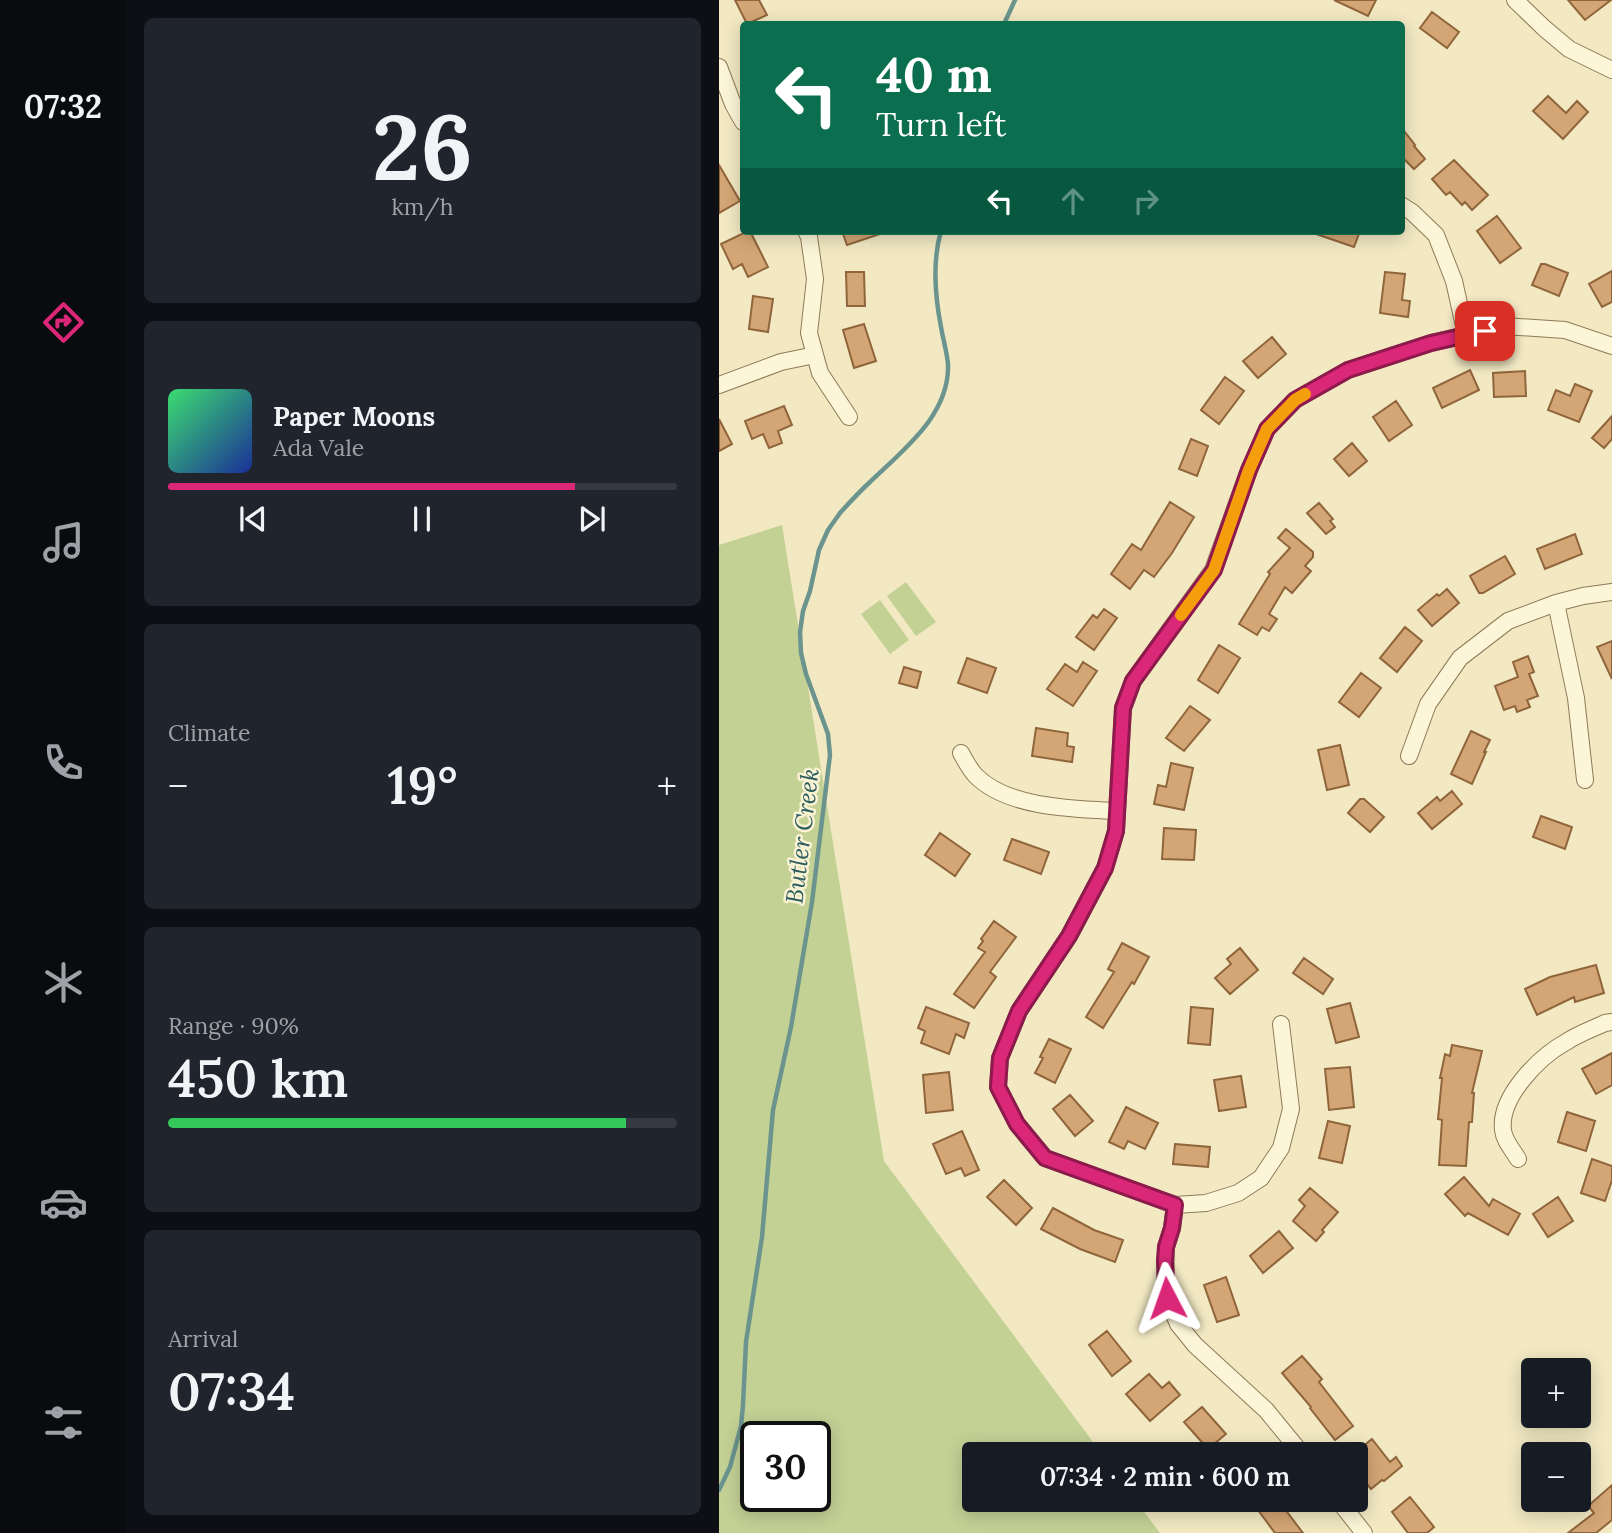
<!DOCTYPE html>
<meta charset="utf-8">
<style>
body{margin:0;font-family:Lora,serif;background:#20242c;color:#f1f3f6;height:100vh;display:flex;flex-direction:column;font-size:26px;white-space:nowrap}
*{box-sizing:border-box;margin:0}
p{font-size:23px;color:#9ea1a6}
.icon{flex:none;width:38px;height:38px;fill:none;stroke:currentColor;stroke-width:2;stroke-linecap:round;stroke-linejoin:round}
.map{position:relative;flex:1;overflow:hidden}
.panel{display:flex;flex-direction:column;gap:18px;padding:18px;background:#0d0f14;width:593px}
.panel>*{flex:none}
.top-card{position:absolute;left:21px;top:21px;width:665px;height:214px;border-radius:7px;box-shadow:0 4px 18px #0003;background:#0b6e4f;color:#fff;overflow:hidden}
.buttons{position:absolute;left:802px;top:1358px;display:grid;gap:14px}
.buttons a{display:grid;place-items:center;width:70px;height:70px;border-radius:7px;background:#171b24;box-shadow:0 4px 18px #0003;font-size:35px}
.speed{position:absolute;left:21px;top:1421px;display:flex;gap:14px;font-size:35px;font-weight:700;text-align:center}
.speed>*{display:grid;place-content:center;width:91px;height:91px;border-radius:50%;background:#171b24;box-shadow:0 4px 18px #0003;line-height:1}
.speed .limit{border:4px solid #111;border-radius:10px;background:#fff;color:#111}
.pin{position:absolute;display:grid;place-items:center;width:60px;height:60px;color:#fff;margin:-30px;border-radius:14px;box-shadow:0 4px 10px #0006}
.me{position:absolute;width:77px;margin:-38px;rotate:356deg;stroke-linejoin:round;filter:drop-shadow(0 0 5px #0008)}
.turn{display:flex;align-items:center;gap:24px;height:147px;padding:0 21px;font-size:32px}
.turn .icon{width:91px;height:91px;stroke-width:2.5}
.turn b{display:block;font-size:49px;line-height:60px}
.lanes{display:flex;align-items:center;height:66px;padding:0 21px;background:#0003;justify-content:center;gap:35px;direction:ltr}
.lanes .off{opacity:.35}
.big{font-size:52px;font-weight:600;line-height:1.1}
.panel .card{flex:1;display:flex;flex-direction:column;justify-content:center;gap:10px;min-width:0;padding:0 24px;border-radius:10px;background:#20242c}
.panel .dial{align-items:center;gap:0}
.dial b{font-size:91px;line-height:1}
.song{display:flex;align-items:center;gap:21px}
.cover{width:84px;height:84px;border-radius:10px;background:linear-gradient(135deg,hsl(140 70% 55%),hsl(230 70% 35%))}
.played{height:7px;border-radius:4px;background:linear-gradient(90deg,#db2777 80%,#363941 80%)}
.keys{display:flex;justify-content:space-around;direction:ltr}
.heat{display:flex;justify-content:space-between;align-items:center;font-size:38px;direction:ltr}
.charge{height:10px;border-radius:5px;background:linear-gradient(90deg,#34c759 90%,#363941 0)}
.trip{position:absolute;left:243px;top:1442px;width:406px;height:70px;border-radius:7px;background:#171b24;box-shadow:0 4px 18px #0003;font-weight:600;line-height:70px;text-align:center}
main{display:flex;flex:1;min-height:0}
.tab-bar{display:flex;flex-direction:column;width:126px;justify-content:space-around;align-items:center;background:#090b0e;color:#9ea1a6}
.tab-bar .icon{width:49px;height:49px}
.tab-bar .active{color:#db2777}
.tab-bar b{font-size:32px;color:#f1f3f6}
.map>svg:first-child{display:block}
.green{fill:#c4d195;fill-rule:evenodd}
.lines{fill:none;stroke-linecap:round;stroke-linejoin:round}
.stream{stroke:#6b948e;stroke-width:4.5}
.building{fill:#d4a675;stroke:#90653b;stroke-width:2}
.minor-casing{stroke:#8e7a57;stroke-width:18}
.minor{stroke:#fcf5d7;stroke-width:16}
.route-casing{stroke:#8e194d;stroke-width:18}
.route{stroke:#db2777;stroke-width:12}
.slow{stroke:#f59e0b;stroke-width:12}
.labels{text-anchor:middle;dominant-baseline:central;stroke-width:5;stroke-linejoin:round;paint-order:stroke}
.water-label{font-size:24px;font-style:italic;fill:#2b5c5e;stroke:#f9f2d3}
</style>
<main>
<nav class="tab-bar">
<b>07:32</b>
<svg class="icon active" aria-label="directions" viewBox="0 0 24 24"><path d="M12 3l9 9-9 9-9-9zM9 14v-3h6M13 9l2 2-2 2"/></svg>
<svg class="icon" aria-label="music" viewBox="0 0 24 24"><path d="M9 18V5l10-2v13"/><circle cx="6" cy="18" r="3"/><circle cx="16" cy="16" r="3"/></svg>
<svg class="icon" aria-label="phone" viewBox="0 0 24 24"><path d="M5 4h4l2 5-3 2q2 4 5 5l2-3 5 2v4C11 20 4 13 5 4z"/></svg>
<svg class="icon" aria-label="climate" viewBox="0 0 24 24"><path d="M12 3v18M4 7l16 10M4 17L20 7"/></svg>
<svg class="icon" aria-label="car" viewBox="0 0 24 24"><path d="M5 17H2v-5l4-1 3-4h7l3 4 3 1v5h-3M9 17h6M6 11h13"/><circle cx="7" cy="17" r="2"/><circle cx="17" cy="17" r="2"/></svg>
<svg class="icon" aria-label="filters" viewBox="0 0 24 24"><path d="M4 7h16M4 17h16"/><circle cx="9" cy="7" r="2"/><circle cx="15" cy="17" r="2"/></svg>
</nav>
<section class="panel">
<div class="card dial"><b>26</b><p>km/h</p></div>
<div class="card">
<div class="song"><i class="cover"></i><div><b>Paper Moons</b><p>Ada Vale</p></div></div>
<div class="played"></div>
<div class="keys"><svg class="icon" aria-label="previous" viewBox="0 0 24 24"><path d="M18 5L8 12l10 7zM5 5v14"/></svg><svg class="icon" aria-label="pause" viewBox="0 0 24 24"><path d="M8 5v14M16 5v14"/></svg><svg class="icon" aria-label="next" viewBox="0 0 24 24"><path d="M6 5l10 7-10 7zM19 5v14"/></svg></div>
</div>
<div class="card"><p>Climate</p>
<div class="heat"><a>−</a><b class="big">19°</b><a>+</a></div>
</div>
<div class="card"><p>Range · 90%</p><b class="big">450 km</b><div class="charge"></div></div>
<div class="card"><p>Arrival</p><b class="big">07:34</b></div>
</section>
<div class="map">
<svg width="893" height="1533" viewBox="0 0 893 1533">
<rect width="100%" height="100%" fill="#f2e9c3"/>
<!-- green -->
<path class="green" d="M63,525L165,1161L383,1454H256V1500H416L441,1533H0V545ZM37,1437H96V1496H37Z
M187,582L217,622L197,636L168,596Z
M161,600L190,640L171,654L142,614Z"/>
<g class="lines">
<!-- stream -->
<path class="stream" d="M285,24L296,0
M0,1490L11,1467L22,1426L24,1405L27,1342L43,1237L54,1110L72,1027L93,902L111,755L109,734L87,674L82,653L81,632L84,611L91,591L100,550L109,530L121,513C131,502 140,492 151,482C184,450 231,415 229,364C228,352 224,339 222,327C216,296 213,262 222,231"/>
</g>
<!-- building -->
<path class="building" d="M16,0H40L48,15L28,24Z
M615,0H657L649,16Z
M849,0H892L866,20Z
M713,12L740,32L728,48L701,28Z
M829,96L847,113L858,101L869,112L844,139L814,111Z
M682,127L696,145L695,146L706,159L695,169L682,156Z
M735,160L769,195L753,210L746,202L743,205L731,192L727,195L713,179Z
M0,165L21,201L0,213Z
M778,216L802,248L781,263L758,231Z
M29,231H31L49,267L29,277L23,264L14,269L2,244Z
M123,231H164V233L128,245Z
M594,231H641L635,247L594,233Z
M822,264H826L849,273L840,296L813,285Z
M893,271V302L883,307L870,284Z
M127,272H145L146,306H128Z
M666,272L686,274L683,300L691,301L689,317L661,313Z
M34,296L54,299L49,332L30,329Z
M145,324L157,361L135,368L124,330Z
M553,337L567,354L539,378L524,361Z
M751,370L760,390L723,408L714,388Z
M806,371L807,396L775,397L774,373Z
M506,377L525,391L500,424L482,410Z
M856,384L873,391L860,422L829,410L837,390L851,396Z
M677,401L693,425L670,441L654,417Z
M65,406L73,425L59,431L63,443L50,448L44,434L33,439L26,421Z
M893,416V439L885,448L873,438Z
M0,419L13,444L0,451Z
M472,439L489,446L478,476L460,469Z
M633,443L648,461L630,476L615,459Z
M451,502L475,517L453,553L435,577L425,570L411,589L392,574L413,544L422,550Z
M600,503L614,519L611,521L616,527L607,534L588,513Z
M567,529L594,552V557L586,566L592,571L573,593L566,587L550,614L558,619L550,631L543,627L538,635L520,624L551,574L549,572L571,548L559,538Z
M856,534L863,554L826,569L818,549Z
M786,556L796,574L764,593H760L751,576Z
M728,589L740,603L713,626L699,610L718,594L720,596Z
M385,609L398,618L375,650L357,637L374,615L378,618Z
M686,627L703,641L678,672L661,658Z
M893,641V679L878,647Z
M500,645L521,658L499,693L479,680Z
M809,656L815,672L810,674L819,696L808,700L811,707L798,712L796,706L785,710L776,686L799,677L794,662Z
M248,658L277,668L268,693L239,683Z
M364,662L378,671L354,706L328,689L346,664L358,672Z
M185,667L202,672L198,688L180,683Z
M642,673L662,688L640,717L620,702Z
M471,706L491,720L465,751L447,738Z
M317,728L349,733L348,746L355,747L353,762L313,756Z
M752,731L771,740L765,752H767L753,784L732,774Z
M621,745L630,785L608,790L599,750Z
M452,763L474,768L465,810L435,804L439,785L447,787Z
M733,791L743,804L713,829L699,813L718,797L721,801Z
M641,799H645L665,817L651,832L629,813Z
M822,816L853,827L846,849L814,837Z
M445,828L477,830L475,860L443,859Z
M221,833L251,854L236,876L206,855Z
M293,839L330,852L322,874L285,860Z
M275,921L297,937L271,972L277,977L255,1008L235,994L266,952L259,948L264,941L262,939Z
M403,943L430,957L415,984L413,982L384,1028L367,1017L395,972L389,969Z
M521,948L539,970L511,994L496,978L512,964L508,959Z
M585,958L614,979L604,994L574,973Z
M877,965L885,993L856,1002L855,997L818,1015L806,989L831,977Z
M631,1003L640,1037L617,1043L608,1009Z
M207,1007L250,1023L245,1038L237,1034L230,1054L202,1043L206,1031L199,1028Z
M472,1007L494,1009L491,1045L469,1043Z
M330,1039L352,1049L336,1083L316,1073L324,1058L321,1057Z
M733,1045L763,1051L753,1093H755L753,1122H750L747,1166L720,1165L723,1120L719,1119L723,1078H721L726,1054L731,1056Z
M893,1053V1085L877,1094L863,1069Z
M631,1067L635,1107L610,1110L606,1069Z
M230,1072L234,1110L207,1113L204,1075Z
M522,1076L527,1107L500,1111L495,1080Z
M351,1095L374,1121L356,1136L334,1109Z
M407,1107L439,1123L426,1149L409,1141L405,1149L390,1142Z
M848,1112L876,1121L867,1151L839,1142Z
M609,1121L631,1126L623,1163L600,1158Z
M243,1131L260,1170L246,1176L242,1168L227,1174L214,1144Z
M456,1144L491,1147L489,1167L454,1164Z
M873,1159L893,1166V1180L886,1201L862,1193Z
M745,1177L770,1206L774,1199L801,1214L789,1235L749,1213L746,1216L726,1194Z
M285,1180L313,1208L297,1225L268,1197Z
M591,1188L619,1212L603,1230L605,1232L597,1241L574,1221L586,1206L580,1200Z
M839,1197L854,1221L829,1237L814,1214Z
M334,1208L375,1230L404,1240L396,1262L361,1249L322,1229Z
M560,1231L574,1248L544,1273L531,1256Z
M507,1277L520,1315L498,1322L485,1285Z
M388,1331L412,1361L393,1376L370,1345Z
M583,1356L603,1379L600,1382L634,1426L616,1440L591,1408L592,1407L563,1373Z
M430,1374L443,1388L450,1382L461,1395L431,1421L407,1394Z
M483,1407L507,1434L489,1449L465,1422Z
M653,1439L671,1462L677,1457L683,1466L665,1481L663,1480L652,1489L642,1477L647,1473L637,1462V1452Z
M893,1485V1520L877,1533H849L875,1513L869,1506Z
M691,1497L715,1527L708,1533H689L673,1512Z
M544,1500H559L584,1533H556L536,1506Z"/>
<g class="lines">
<!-- minor casing -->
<g class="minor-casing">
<path id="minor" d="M796,0L825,28L850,49L893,70
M0,67L14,104L24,122
M682,205L693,212L717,235L735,281L747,335
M87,231L90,237L96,279L90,333L101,373L130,417
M0,385L62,362L96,355
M837,603L857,698L866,780
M242,753C246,760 251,770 257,776C289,808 355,809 397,811
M690,756L709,704L741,658L789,621L837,603L864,596L893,592
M562,1024L572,1109L562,1148L542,1178L519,1193L487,1203L456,1205L326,1158L298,1124L279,1087L281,1058L300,1011L350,936L386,868L397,831L404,708L414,681L494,570L530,470L548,429L576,400L629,370L712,343L786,326L846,330L893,346
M799,1159C794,1150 785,1141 784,1130C780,1097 820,1057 847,1042C859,1034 873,1029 886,1023L893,1022
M456,1205L453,1228L447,1247L446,1281L448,1298L459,1324L476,1345L547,1410L583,1454
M619,1500L645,1533"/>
</g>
<!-- minor -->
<use href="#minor" class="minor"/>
</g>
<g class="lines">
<!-- route casing -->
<g class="route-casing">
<path id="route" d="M448,1298L446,1261L447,1247L453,1228L456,1205L326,1158L298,1124L279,1087L281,1058L300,1011L350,936L386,868L397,831L404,708L414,681L495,570L530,470L548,429L576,400L629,370L712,343L766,331"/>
</g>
<!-- route -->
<use href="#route" class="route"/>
<!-- slow -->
<path class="slow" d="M462,615L495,570L530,470L548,429L576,400L586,394"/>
</g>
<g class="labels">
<!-- water labels -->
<g class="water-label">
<text transform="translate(83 836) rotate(-83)">Butler Creek</text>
</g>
</g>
</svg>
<div class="buttons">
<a>+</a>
<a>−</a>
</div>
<div class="speed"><div class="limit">30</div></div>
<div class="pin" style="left:766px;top:331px;background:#d93025"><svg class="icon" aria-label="arrive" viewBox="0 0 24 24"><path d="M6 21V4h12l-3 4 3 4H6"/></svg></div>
<svg class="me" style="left:448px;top:1298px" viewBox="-20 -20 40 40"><path d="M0-17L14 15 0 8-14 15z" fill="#db2777" stroke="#fff" stroke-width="4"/></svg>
<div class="trip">07:34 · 2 min · 600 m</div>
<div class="top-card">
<div class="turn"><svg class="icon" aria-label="left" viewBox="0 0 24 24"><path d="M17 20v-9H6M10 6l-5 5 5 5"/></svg><div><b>40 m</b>Turn left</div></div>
<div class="lanes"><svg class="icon" aria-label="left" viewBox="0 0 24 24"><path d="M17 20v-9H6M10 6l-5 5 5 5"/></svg><svg class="icon off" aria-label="ahead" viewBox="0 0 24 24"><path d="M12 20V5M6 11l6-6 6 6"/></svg><svg class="icon off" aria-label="right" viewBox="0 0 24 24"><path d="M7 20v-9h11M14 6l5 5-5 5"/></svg></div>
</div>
</div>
</main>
